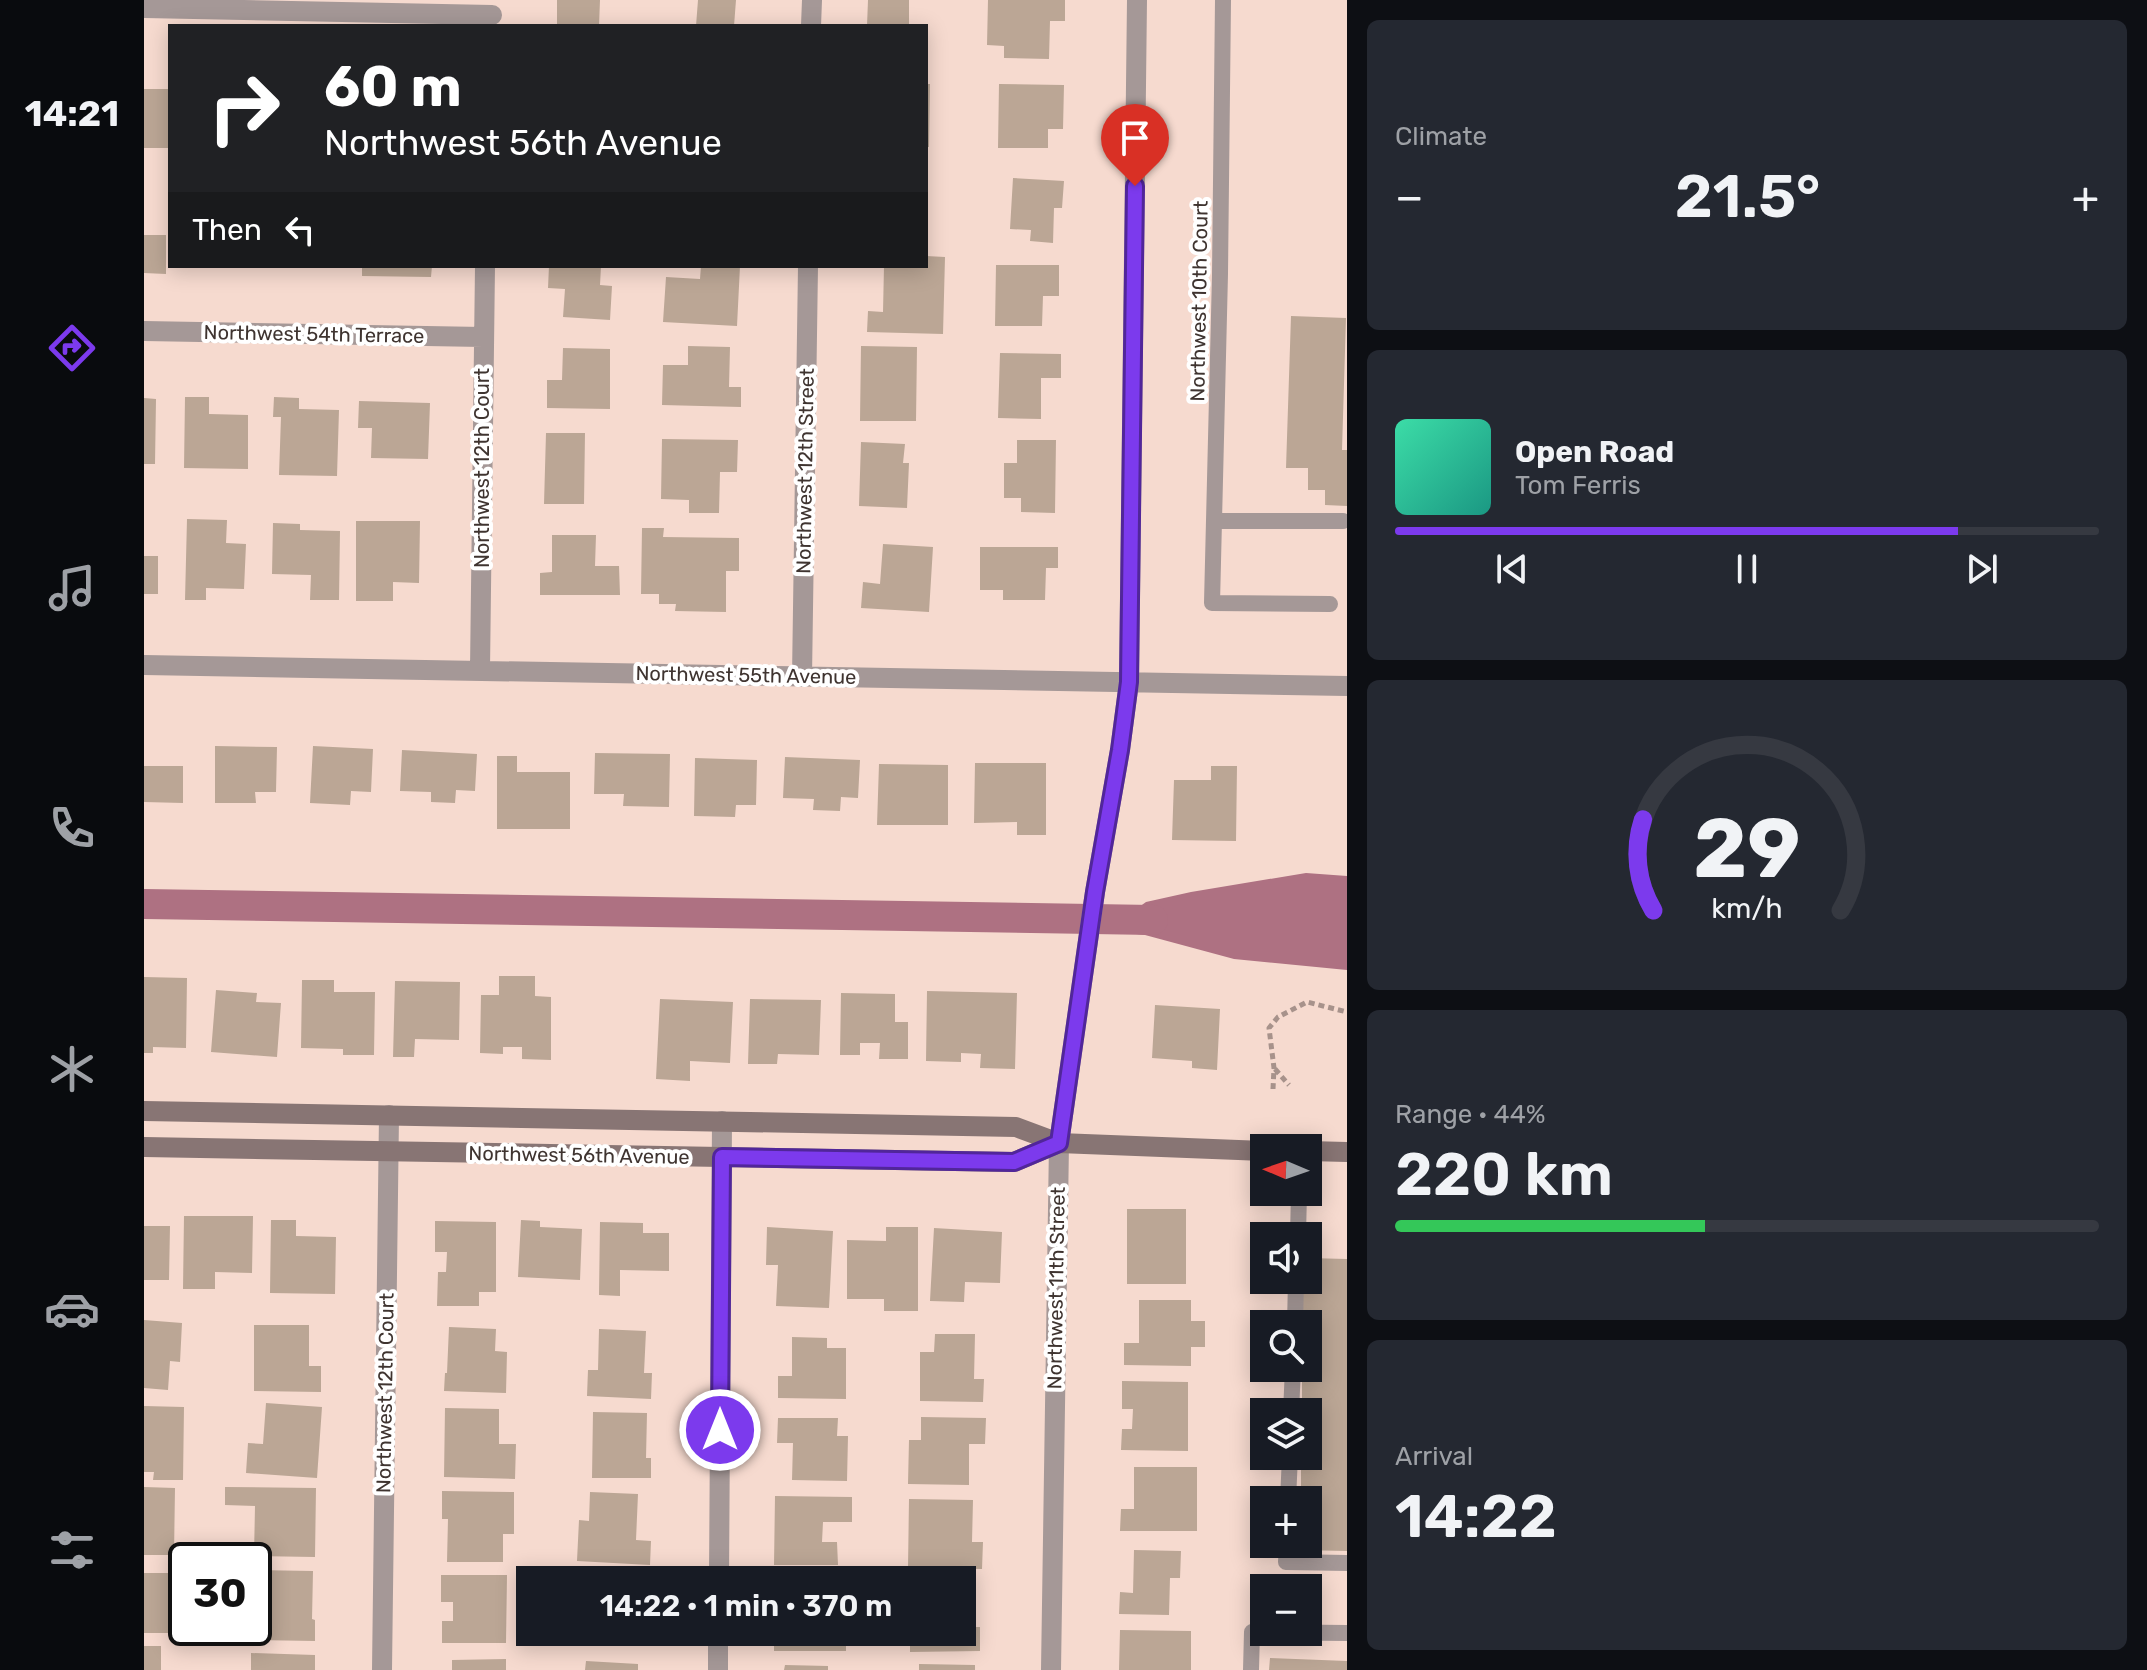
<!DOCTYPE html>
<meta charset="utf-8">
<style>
body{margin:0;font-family:Rubik,sans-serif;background:#242831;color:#f1f3f6;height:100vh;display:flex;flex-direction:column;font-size:30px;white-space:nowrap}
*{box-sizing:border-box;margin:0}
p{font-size:26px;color:#9ea1a6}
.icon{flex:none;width:44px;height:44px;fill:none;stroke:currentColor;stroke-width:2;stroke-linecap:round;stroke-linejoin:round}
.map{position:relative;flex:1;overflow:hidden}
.details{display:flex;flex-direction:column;gap:20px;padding:20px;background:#0d0f14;width:800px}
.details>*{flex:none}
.banner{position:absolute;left:24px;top:24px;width:760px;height:244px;border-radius:0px;box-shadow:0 4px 20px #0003;background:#202124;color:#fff;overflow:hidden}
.needle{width:52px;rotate:272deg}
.buttons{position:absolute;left:1106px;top:1134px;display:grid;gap:16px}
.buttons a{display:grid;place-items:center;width:72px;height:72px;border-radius:0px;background:#171b24;box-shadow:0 4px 20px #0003;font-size:40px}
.speed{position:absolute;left:24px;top:1542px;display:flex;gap:16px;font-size:40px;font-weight:700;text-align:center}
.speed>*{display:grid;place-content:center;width:104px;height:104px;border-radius:50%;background:#171b24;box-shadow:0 4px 20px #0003;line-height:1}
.speed .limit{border:4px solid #111;border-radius:12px;background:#fff;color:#111}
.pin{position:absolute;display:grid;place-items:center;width:68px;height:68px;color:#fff;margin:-82px -34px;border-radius:50% 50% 50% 0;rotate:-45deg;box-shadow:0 0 8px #0007}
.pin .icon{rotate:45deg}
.me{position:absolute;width:88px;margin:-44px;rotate:0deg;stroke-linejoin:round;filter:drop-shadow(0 0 6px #0008)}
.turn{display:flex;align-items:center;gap:28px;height:168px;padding:0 24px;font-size:36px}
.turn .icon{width:104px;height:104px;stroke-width:2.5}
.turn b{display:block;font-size:56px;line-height:68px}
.then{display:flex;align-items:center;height:76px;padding:0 24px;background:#0003;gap:16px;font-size:30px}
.big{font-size:60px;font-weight:600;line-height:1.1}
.details .widget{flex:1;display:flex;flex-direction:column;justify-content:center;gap:12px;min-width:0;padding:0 28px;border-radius:12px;background:#242831}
.details .dial{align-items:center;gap:0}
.dial svg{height:208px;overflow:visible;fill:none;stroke:#363941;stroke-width:7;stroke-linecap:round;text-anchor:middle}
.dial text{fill:#f1f3f6;stroke:none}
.song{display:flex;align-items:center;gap:24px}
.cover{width:96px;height:96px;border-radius:12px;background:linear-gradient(135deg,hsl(160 70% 55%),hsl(170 70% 35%))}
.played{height:8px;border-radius:4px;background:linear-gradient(90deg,#7c3aed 80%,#363941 80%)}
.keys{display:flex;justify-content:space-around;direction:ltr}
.heat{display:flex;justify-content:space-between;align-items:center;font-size:44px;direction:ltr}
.charge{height:12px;border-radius:6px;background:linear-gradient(90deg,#34c759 44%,#363941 0)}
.trip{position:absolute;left:372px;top:1566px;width:460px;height:80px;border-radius:0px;background:#171b24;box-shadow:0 4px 20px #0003;font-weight:600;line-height:80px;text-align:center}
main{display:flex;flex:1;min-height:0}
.tab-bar{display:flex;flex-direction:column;width:144px;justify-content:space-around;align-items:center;background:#090b0e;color:#9ea1a6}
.tab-bar .icon{width:56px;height:56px}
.tab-bar .current{color:#7c3aed}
.tab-bar b{font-size:36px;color:#f1f3f6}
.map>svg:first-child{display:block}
.water{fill:#ae7182}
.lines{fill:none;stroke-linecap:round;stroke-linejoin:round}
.canal{stroke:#ae7182;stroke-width:30}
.building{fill:#bba695}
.path{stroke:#a7928b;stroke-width:5;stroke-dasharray:6 4;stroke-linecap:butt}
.lane{stroke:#a59897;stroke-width:16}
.street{stroke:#a59897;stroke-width:20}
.secondary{stroke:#887574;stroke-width:20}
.route-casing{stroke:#51269a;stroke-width:20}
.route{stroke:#7c3aed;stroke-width:14}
.labels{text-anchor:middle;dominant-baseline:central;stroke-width:8;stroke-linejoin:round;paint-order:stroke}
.street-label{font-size:20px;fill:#3f3430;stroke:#fff}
</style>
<main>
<nav class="tab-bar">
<b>14:21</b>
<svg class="icon current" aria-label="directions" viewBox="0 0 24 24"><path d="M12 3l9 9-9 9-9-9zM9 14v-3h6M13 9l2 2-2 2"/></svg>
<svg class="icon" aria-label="music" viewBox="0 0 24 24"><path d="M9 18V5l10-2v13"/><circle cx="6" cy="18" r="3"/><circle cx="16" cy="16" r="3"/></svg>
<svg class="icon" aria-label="phone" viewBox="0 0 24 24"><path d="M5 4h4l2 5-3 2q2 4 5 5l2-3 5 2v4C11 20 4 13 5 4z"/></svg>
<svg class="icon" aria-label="climate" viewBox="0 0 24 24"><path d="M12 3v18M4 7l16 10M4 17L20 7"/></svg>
<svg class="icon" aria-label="car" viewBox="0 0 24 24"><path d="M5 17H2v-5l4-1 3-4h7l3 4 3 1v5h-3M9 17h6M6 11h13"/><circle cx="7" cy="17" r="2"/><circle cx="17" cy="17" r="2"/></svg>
<svg class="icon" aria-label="filters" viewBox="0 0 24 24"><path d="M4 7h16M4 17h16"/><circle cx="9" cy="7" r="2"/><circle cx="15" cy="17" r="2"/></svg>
</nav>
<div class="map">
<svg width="1203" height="1670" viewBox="0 0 1203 1670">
<rect width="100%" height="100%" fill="#f6dacf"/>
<!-- water -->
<path class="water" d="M1162,873L1203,876V970L1090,959L1001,935L974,932L967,925L968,916L975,910H991L1002,902L1047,892Z"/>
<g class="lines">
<!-- canal -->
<path class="canal" d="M0,904L1009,920"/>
</g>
<!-- building -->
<path class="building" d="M413,0H456L455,26H413Z
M554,0H592L590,26H552Z
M724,0H765V26H723Z
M844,0H921V21H906L905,59L860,58V46L843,45Z
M782,84H786L785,147H782Z
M855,84L920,85L919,129H904V148H854Z
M0,89H25V148H0Z
M869,178L920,181L918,208H910L909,243L886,241L887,230L866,229Z
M0,235H22V274L0,273Z
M782,256L801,257L799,334L723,332L724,311L739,312L740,266H782Z
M852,265H915V296H899L898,326H851Z
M218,266H288L287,277L218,276Z
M405,266H457L456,285L468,286L466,320L419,317L421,289L404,288Z
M557,266H596L593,326L519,322L522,277L556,279Z
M1147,316L1202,318L1198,450H1203V506L1181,505V490H1164V468H1142Z
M544,346L586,347L585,387H597V407L518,405L519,365H544Z
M717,346L773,347L772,421H716Z
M419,348L466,349V409L403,408V380H418Z
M856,353L917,354V378H897V419L854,418Z
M41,397H65V414L104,415V469L40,468Z
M130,397L155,398V409L195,410L193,476L135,475L137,417H129Z
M0,398L12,399L11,464H0Z
M215,401L286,403L284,459L227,458L228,428H214Z
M402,433H441L440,504H400Z
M518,439L594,440L593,472H576L575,513H545V500L517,499Z
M873,440H912L911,513L877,512V498H860V463H873Z
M717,442L761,444L759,463H765L763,508L715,506Z
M43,519L83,520L82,543L102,544L100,589L62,588V600H41Z
M212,521H276L275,583L249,582V601H212Z
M129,523L156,524V530L196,531L195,600H166L167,575L128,574Z
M498,528H520L519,537L595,538V571H582V612L531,611L532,604H515V594H497Z
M408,535H452L451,566H475L476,595H396V573L408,572Z
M739,544L789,547L785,612L717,608L719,582L736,584Z
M836,547H914V568H902L901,600H859V590H836Z
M0,556H14V594H0Z
M71,746L133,747L132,792H111L112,803H71Z
M169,746L229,749L227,792L207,791L206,805L166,803Z
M258,750L333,754L331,791L312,790L311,803L287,802V792L256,791Z
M451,753L526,754L525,807L479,806L480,794H450Z
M353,756H373V772H426V829H353Z
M641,757L716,760L714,798L697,797L696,811L669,810L670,799L639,798Z
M551,758L613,760L612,805H592L591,817L550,816Z
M831,763H902V835H873V822L830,823Z
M735,764L804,765V825H733Z
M0,766H39V803L0,802Z
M1067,766H1093L1092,841L1028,840L1030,780H1067Z
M355,976H391V996L407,997V1060L378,1059V1047H359V1054L336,1053L337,995H355Z
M0,977L43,978L42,1048L9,1047V1053H0Z
M158,980H190V992H231L230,1055H199V1049L157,1048Z
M251,981L316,982L315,1040L271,1039L270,1057H249Z
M72,990L113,993L112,1002L137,1003L133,1057L67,1052Z
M783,991L873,993L871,1069L836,1068L837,1054L817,1053V1062L782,1061Z
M697,993L751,994V1022H764V1059H735L736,1043H716V1055H696Z
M516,999L589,1002L586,1063L546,1061V1081L512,1079Z
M606,999L677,1000L675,1055L634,1054L633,1064H604Z
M1011,1005L1076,1009L1073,1070L1048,1068V1061L1008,1058Z
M983,1209H1042V1284H983Z
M40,1216H109L108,1273L71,1272V1289H39Z
M127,1220H152V1236L192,1237L191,1294L126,1293Z
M377,1220L396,1221V1227L438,1229L436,1280L374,1277Z
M291,1221L352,1222V1292H335V1306H293L294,1272H302L303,1252H291Z
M456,1222L499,1223V1233H525V1271L476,1270V1296L455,1295Z
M0,1226H26L25,1280H0Z
M623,1227L689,1231L685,1308L632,1306L634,1265H622Z
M742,1227H774V1311H740V1299H703V1240L742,1241Z
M790,1228L858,1232L856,1283L821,1282L820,1302L786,1301Z
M1164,1258L1203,1259V1551L1156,1550L1157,1544H1164V1500H1157V1456H1164V1412H1158V1368H1164V1324H1159V1280H1164Z
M995,1300H1047V1321H1061V1347H1047V1366L980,1365V1343H995Z
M0,1320L38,1323L36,1362L26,1361L24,1390L0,1388Z
M110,1325H165V1366H177V1392L110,1391Z
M305,1327L352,1329L351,1351L363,1352L362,1393L300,1391L301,1373H303Z
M455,1329L502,1331L500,1373H508L507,1399L443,1396L444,1370H454Z
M791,1334H831L830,1379H840L839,1402L776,1401V1352H790Z
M648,1337L683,1338V1348H702V1399L634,1398V1376H648Z
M978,1381L1044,1382V1451L977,1450L978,1429H988L989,1409H978Z
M122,1403L178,1407L173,1478L102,1473L104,1443L119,1444Z
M0,1406L40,1407L39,1480H9L10,1472H0Z
M301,1408L355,1409V1444H372L371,1479L300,1477Z
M449,1412L503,1413L502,1458H507V1478H448Z
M777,1417L842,1418L841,1444H825V1485L764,1484L765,1440H777Z
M634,1418H694L693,1436H704L703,1481L648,1480L649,1443H633Z
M990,1467H1053V1531H976L977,1509H990Z
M0,1487L31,1488L30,1555H0Z
M81,1487L172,1488L171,1557L110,1556L111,1506L81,1505Z
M298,1491L370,1492V1534H359V1562H303L304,1519H298Z
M446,1492L494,1494L492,1540L507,1541L506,1565L433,1561L435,1520L445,1521Z
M631,1496L708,1497V1522H679L678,1542H693L694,1565H630Z
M765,1499L829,1500L828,1542H839L838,1569L764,1568Z
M990,1550L1037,1551L1036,1578H1026L1025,1615L975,1614L976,1592L989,1593Z
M110,1570L169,1571L168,1619L171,1620V1641L107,1640L108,1628H110Z
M0,1573H31V1633H0Z
M297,1575H363L362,1643H298V1621H309V1602H297Z
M818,1583H830L831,1627H836V1651L766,1652V1632H818Z
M976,1630L1047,1631V1670H975Z
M446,1632H505V1643L445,1642Z
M630,1632H702V1651H630Z
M0,1646H17V1670H0Z
M107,1653L171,1655V1670H107Z
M1126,1658L1203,1661V1670H1125Z
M362,1659V1670H308V1660Z
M442,1661L494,1664V1670H441Z
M775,1664L831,1665V1670H775Z
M641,1665L684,1666V1670H640Z"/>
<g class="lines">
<!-- path -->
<path class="path" d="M1131,1069L1145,1085
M1129,1089L1130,1068L1125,1028L1134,1017L1163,1002L1203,1012"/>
<!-- lane -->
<path class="lane" d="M1079,0L1076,274L1068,603L1186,604
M1070,521H1199
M1154,1236L1155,1192
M1151,1324L1152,1280
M1147,1412L1149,1368
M1144,1500L1146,1456
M1143,1544L1142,1562L1203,1563
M1107,1670L1108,1632L1203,1633"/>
<!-- street -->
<path class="street" d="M0,8L348,15
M667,26L668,0
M0,331L339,337
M0,665L1203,686
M336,670L341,266
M658,677L664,266
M575,1580L578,1121
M238,1670L245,1115
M574,1670V1632
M907,1670L915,1143L951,892L976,750L985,682L993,0"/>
<!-- secondary -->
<path class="secondary" d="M0,1111L872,1127L915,1143L1120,1151
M0,1147L870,1162L915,1143
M1164,1151L1203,1152"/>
</g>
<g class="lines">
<!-- route casing -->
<g class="route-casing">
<path id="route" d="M576,1430L578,1157L870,1162L915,1143L951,892L976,750L985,682L991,186"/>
</g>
<!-- route -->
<use href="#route" class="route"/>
</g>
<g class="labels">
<!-- street labels -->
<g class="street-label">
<text transform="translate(1055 301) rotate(-89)">Northwest 10th Court</text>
<text transform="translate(170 334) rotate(1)">Northwest 54th Terrace</text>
<text transform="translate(338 468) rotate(-90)">Northwest 12th Court</text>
<text transform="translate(661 471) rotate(-89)">Northwest 12th Street</text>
<text transform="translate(602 675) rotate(1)">Northwest 55th Avenue</text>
<text transform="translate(435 1155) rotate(1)">Northwest 56th Avenue</text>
<text transform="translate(912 1288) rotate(-89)">Northwest 11th Street</text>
<text transform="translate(241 1393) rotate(-89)">Northwest 12th Court</text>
</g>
</g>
</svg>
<div class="buttons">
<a><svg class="needle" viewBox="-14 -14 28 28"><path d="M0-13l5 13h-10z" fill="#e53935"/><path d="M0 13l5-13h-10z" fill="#9ea1a6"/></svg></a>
<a><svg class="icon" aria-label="sound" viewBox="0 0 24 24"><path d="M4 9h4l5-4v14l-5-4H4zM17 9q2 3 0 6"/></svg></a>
<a><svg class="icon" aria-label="search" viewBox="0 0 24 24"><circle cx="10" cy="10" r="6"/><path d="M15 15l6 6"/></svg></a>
<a><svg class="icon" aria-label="layers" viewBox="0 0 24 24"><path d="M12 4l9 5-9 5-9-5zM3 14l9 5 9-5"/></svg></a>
<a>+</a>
<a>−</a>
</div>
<div class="speed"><div class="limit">30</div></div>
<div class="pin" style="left:991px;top:186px;background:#d93025"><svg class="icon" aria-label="arrive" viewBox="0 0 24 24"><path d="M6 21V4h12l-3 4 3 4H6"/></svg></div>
<svg class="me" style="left:576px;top:1430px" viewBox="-20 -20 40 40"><circle r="17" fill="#7c3aed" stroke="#fff" stroke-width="3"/><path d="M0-11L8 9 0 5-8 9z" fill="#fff"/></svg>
<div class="trip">14:22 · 1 min · 370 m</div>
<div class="banner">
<div class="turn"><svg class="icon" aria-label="right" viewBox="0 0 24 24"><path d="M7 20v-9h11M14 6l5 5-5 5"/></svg><div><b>60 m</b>Northwest 56th Avenue</div></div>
<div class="then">Then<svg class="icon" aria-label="left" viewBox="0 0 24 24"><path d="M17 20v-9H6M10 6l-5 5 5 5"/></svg></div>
</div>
</div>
<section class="details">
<div class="widget"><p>Climate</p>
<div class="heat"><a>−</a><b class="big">21.5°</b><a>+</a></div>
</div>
<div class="widget">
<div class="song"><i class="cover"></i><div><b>Open Road</b><p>Tom Ferris</p></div></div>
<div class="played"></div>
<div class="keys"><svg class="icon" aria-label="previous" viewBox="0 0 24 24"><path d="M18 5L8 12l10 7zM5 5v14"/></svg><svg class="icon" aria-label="pause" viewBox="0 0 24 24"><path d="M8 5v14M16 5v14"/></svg><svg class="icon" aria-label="next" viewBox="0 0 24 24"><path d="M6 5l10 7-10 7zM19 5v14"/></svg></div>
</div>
<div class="widget dial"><svg viewBox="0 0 100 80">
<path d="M14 69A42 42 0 1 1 86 69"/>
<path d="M14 69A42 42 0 0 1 10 34" stroke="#7c3aed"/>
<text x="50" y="56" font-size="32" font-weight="700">29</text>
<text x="50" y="72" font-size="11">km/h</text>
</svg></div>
<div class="widget"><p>Range · 44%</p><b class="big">220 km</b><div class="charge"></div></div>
<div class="widget"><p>Arrival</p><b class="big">14:22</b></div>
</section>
</main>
